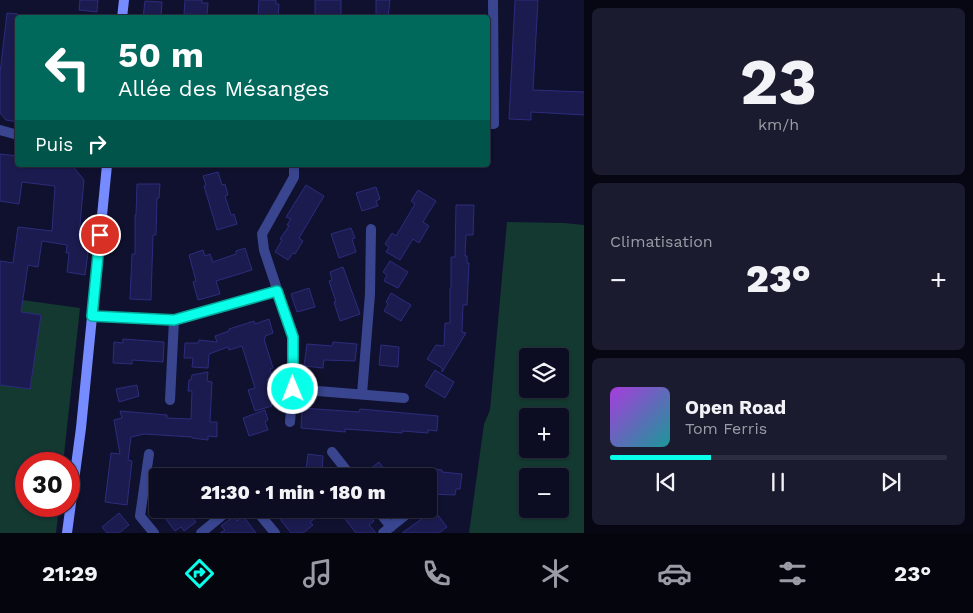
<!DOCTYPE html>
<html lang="fr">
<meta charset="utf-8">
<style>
body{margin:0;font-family:"Work Sans",sans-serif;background:#1a1b2f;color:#f1f3f6;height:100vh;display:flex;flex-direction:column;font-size:19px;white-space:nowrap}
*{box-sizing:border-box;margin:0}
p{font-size:16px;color:#9a9ca5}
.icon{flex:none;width:28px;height:28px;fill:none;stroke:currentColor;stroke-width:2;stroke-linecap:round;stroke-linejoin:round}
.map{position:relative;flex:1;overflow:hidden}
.drawer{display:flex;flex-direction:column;gap:8px;padding:8px;background:#070713;width:389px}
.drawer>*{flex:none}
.top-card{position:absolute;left:15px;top:15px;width:475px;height:152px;border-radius:5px;box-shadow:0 1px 4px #0004,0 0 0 1px #2c2d40;background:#00695c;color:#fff;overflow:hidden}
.tools{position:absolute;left:519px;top:348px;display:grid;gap:10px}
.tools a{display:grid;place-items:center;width:50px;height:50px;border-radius:5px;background:#0c0d22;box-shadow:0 1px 4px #0004,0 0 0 1px #2c2d40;font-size:25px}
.speed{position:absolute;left:15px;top:452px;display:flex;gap:10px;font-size:25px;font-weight:700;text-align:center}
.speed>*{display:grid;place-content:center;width:65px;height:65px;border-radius:50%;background:#0c0d22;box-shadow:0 1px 4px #0004,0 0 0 1px #2c2d40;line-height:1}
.speed .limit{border:8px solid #d22;background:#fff;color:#111}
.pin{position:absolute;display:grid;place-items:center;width:42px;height:42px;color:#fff;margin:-21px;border:2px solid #fff;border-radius:50%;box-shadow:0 1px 5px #0007}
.me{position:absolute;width:55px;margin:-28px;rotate:359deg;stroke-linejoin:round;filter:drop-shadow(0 0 4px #0008)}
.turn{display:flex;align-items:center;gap:18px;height:105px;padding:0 20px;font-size:22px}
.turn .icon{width:65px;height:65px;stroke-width:2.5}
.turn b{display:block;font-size:35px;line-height:42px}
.then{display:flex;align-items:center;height:48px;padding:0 20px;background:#0003;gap:10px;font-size:19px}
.big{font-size:38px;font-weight:800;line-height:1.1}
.drawer .card{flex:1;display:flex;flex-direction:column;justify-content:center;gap:8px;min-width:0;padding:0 18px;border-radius:8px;background:#1a1b2f}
.drawer .dial{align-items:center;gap:0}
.dial b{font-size:65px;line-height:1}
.song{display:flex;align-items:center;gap:15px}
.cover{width:60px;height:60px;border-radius:8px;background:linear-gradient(135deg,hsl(280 70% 55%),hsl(180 70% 35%))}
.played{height:5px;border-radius:2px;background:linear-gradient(90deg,#0affea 30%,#2c2d40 30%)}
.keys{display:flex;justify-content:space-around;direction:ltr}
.heat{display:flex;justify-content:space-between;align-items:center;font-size:28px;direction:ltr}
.trip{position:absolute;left:149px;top:468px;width:288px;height:50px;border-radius:5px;background:#0c0d22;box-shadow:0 1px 4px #0004,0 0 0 1px #2c2d40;font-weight:800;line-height:50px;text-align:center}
.tabs{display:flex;height:80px;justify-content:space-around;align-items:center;background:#05050e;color:#9a9ca5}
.tabs .icon{width:35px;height:35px}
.tabs .on{color:#0affea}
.tabs b{font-size:22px;color:#f1f3f6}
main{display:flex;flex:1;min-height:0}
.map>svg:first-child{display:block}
.green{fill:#133930;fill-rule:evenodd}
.building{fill:#1c1b50;stroke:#2d2c7d}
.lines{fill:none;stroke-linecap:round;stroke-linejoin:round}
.street{stroke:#39468f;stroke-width:10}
.secondary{stroke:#758bff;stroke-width:10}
.route-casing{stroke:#06a698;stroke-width:12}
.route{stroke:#0affea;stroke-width:9}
</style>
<main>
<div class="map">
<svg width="585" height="533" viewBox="0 0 585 533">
<rect width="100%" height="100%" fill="#10112e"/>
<!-- green -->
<path class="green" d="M507,222L564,223L584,225V533H469L484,424L490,410ZM528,356H560V389H528ZM528,416H560V449H528ZM528,476H560V509H528Z
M0,297L80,308L63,464H26V506H59L56,533H0Z"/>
<!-- building -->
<path class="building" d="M80,0H98L97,12L79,10Z
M185,0H202V3H208L207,15L184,14Z
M259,0H276V4H279L278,18H258Z
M315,0H341V18H315Z
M376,0H390L388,18H376Z
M515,0H538L533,90L585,92V115L531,112V120L509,119Z
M145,1L162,2L161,18H143Z
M7,13L18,14V92L16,102L18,104V122L6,120L0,113V73Z
M0,154L18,156V165H72L84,180L79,236L90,237L85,275L67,272L69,253H66L67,245L42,241L38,267L28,265L21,312L41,315L30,389L0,385V261L13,263L18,227L52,231L55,186L22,182L19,204L0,201Z
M218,172L222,185L225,184L228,195L225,196L231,215L234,214L237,224L217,230L204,186L206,185L203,176Z
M137,184H160L159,198H157L156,235H153L151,300L130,299L132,254H135V215H136Z
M306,185L324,196L299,238L303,241L295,254L293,253L288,260L275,252L282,240L280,239L289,226L287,225L291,219L286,217Z
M376,187L380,199L376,201L378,206L362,211L356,193Z
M418,190L436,201L423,222L429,226L419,243L413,239L400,260L386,252L389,247L385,244L392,233L396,236L415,204L411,201Z
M456,205H474L473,235H466L465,256H467V263H469L467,305H463L462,332L466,333L442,372V368L427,359L436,345L444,346L445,323H450V288H451V257H455Z
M351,228L355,238L352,239L356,252L339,258L331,234Z
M245,248L252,270L216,281L220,294L198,300L193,282L196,281L189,255L203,250L205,256L210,254L213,262L236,254V251Z
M390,261L408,272L398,288L384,281L387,275L383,272Z
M343,267L360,314L340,321L334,302H336L329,281L332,280L330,272Z
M309,288L315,307L297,312L291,294Z
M391,293L411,305L401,321L384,311L388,304L386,302Z
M269,319L273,333L265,336V339H264L273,368L270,369L272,377L267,379L275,402L271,404L272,406L255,411L248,390L255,388L242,346L229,350L228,347L209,354L208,368L192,367L193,358H184L185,343H198L199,340L217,342L215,336L229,331V329L254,321L255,324Z
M123,339L164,342L163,362L132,360V364L113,363L114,342L123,343Z
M333,342L357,344L355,361L324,360L323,368L304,366L307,344L332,346Z
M381,345L399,347L398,367L379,365Z
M435,370L454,382L445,398L425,386Z
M208,372L207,381L212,382L210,422H217V437L208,436V440L192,438V437L144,434L131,437L128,460L132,461L127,505L105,502L111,453L120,454L114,420L122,418L120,411L167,415V418L191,419L192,391H188L189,380H191L192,375Z
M137,385L139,396L119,402L116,389Z
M302,408L359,412L360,409L438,416L437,431L428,430V433L402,431V433L345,429V432L301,428Z
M265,410L268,420L265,422L268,430L249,436L243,418Z
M308,454L323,456L322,472L306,470Z
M379,462L385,470L377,476H361Z
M428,468L442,470V472L462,474L460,489H456L455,495L428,494Z
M158,509H186L196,522L184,531L181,527L175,531Z
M272,509H328L310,522L313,525L303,533H291Z
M337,509H363L374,521L369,525L376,533H356Z
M434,510L447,527L439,533H402Z
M119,513L129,525L119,533H107L102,527Z
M234,516L237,521L243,516L256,533H220L225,530L221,526Z"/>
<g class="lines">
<!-- street -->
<path class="street" d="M488,124H494L493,0
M0,130L18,135
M92,316L174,320L277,291
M293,389L404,398
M362,394L370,294L371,229
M170,400L174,320
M290,422L293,389V337L264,250L262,234L294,177V165
M332,452L351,476
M149,454L140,516L154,533
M255,509L275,533
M377,509L391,527
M201,533L230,509
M383,533L413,509"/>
<!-- secondary -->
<path class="secondary" d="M122,18L124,0
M67,533L81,428L107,165"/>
</g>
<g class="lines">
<!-- route casing -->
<g class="route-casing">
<path id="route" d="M100,235L92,316L174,320L277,291L293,337V389"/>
</g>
<!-- route -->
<use href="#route" class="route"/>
</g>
</svg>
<div class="tools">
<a><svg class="icon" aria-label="layers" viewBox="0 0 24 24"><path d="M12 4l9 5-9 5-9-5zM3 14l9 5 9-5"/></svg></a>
<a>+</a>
<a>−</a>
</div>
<div class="speed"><div class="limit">30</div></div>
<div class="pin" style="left:100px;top:235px;background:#d93025"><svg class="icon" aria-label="arrive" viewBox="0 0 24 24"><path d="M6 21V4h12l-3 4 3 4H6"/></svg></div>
<svg class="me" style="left:293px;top:389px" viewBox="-20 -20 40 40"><circle r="17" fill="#0affea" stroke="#fff" stroke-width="3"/><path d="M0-11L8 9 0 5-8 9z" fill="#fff"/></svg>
<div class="trip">21:30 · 1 min · 180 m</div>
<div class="top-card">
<div class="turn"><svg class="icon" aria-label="left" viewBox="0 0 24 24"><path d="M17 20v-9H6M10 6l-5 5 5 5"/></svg><div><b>50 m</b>Allée des Mésanges</div></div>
<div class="then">Puis<svg class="icon" aria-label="right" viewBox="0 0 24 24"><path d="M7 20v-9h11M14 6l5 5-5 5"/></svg></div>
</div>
</div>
<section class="drawer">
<div class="card dial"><b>23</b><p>km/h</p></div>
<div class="card"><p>Climatisation</p>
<div class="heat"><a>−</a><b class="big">23°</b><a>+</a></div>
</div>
<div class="card">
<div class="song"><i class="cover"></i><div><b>Open Road</b><p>Tom Ferris</p></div></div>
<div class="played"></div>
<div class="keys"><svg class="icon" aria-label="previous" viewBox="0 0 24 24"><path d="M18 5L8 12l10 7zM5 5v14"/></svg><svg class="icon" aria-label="pause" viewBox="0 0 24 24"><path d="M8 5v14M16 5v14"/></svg><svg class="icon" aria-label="next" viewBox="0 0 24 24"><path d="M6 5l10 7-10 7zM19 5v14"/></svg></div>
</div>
</section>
</main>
<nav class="tabs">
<b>21:29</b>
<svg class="icon on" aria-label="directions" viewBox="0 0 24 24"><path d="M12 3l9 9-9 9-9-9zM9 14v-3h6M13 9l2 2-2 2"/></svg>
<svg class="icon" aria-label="music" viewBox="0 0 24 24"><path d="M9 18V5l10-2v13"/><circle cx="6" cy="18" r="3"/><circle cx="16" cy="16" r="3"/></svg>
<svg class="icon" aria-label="phone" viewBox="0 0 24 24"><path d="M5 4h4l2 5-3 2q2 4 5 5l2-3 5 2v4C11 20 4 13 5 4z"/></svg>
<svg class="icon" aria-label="climate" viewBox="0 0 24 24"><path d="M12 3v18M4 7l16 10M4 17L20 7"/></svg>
<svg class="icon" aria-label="car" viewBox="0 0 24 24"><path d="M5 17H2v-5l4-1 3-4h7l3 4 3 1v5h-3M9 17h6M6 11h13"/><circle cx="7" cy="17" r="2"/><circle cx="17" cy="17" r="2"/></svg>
<svg class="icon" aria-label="filters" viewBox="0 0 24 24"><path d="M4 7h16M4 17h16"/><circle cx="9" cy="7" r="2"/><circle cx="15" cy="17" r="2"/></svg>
<b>23°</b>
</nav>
